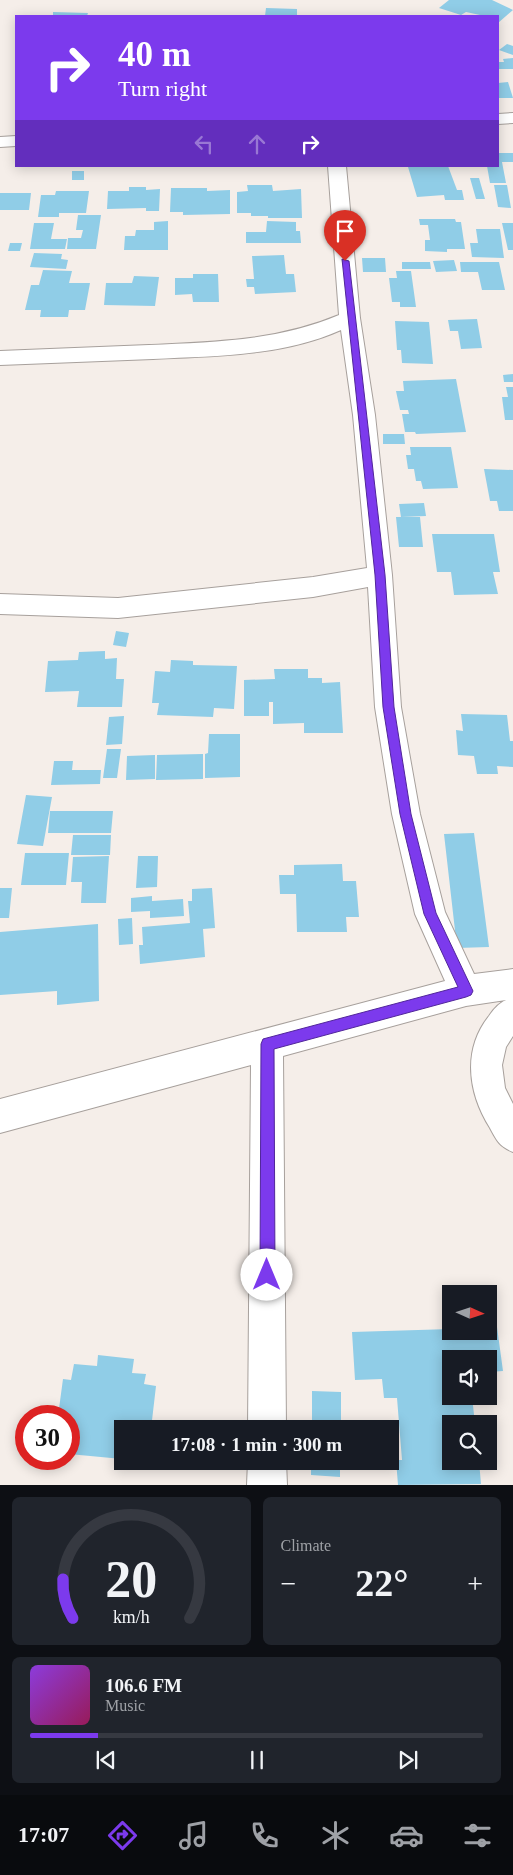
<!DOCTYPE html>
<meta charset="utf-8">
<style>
body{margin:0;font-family:Georgia,serif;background:#20242c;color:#f1f3f6;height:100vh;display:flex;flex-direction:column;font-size:19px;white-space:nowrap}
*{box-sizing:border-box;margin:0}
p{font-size:16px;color:#9ea1a6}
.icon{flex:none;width:28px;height:28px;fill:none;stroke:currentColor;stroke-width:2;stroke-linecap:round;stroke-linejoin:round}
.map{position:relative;height:1485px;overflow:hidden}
.sheet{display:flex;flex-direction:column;gap:12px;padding:12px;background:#0d0f14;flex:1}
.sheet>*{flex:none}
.banner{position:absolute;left:15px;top:15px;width:484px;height:152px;border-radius:0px;box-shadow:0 2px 12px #0003;background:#7c3aed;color:#fff;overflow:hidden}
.needle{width:32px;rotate:93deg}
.buttons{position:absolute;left:442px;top:1285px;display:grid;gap:10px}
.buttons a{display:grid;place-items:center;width:55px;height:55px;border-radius:0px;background:#171b24;box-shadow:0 2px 12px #0003;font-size:25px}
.speed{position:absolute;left:15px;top:1405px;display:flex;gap:10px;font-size:25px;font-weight:700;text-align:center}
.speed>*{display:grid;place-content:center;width:65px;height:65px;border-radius:50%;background:#171b24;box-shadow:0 2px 12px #0003;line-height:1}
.speed .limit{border:8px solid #d22;background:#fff;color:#111}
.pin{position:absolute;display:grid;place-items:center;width:42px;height:42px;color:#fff;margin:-51px -21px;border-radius:50% 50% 50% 0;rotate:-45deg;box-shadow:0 0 5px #0007}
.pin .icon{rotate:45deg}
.me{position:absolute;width:55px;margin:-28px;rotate:0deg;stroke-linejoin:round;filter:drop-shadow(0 0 4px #0008)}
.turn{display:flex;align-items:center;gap:18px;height:105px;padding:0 20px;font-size:22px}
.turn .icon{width:65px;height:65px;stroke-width:2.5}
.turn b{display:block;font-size:35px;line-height:42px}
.lanes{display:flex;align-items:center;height:48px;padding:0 20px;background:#0003;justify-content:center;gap:25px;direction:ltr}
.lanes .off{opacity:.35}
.big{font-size:38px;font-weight:800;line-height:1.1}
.sheet .widget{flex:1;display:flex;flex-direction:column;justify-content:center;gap:8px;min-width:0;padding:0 18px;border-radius:8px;background:#20242c}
.sheet .dial{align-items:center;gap:0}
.dial svg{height:130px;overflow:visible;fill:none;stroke:#363941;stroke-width:7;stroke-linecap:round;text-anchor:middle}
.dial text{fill:#f1f3f6;stroke:none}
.song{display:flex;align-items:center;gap:15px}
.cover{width:60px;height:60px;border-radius:8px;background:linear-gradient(135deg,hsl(270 70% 55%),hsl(330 70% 35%))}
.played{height:5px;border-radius:2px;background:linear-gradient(90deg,#7c3aed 15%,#363941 15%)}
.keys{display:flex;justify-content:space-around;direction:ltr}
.heat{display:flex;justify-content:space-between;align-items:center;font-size:28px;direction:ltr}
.sheet .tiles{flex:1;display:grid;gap:12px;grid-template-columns:1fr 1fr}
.widget:last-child{grid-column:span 2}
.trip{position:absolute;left:114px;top:1420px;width:285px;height:50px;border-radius:0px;background:#171b24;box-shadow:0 2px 12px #0003;font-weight:800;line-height:50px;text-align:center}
.tabs{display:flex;height:80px;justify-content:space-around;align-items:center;background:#090b0e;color:#9ea1a6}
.tabs .icon{width:35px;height:35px}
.tabs .current{color:#7c3aed}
.tabs b{font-size:22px;color:#f1f3f6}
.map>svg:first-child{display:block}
.building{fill:#90cde7}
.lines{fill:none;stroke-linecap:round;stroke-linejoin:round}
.minor-casing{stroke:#a7a09c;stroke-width:2}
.minor{fill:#fff;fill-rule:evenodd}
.route{fill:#7c3aed;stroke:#51269a}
</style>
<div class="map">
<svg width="513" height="1485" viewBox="0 0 513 1485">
<rect width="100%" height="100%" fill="#f5eee9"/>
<!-- building -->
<path class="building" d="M449,0H492L513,10L498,23V16H478L480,15L466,12L461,15L439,8Z
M266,8L297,9V16H265Z
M53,12L88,13L87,16H53Z
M507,44L513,46V55L499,50Z
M513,58V69H498V62H504L503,59Z
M508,82L513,98H498V83Z
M498,153H513V162H502L506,183H490L487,166H498Z
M448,166L457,190H462L464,200H445L444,195L417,197L408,167Z
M72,171H84V180H72Z
M470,178H479L485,199H476Z
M247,185H272L273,191L301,189L302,218H268V216H251V213H237V192L248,191Z
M494,185H507L511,208L498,207Z
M129,187H146V190L160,189L159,211H146V208L107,209L108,191H129Z
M171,188H207V191L230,190V214L183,215V212H170Z
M56,191H89L86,213H59V217H38L41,195H55Z
M0,193H31L29,210H0Z
M78,215H101L96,249H67L68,238H81L83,230H76Z
M419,219H455L456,222H461L465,249H447V252L425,251V240H430L428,225H420Z
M168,221V250H124L125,236H135L136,230H154V222Z
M267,221L296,222V231H300L301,243H246V232H266Z
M34,223H54L51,239H67L65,249H30Z
M502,223H513V250H508Z
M476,229H500L504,258L472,257L470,243H478Z
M10,243H22L20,251H8Z
M34,253L62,254L61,259L68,260L66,269L30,267Z
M284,255L286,274H294L296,292L255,294L254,287H247L246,279H254L252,256Z
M362,258H385L386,272H363Z
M454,260L457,271L436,272L433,261Z
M402,262H430L431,269H402Z
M460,262H499L505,290H482L478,272H461Z
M43,270L72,271L69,283H90L85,310H69L68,317H40L41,310H25L31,285H39Z
M396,271H411L416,307H400V302H392L389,278H397Z
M193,274H218L219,302H193L192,294L175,295V278H193Z
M134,276L159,277L155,306L104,305L106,283H132Z
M477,319L482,348L461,349L458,331H450L448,320Z
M395,321L429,322L433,364L402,363L401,350H397Z
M513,374V382H504L503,375Z
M456,379L466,432L416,434L415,432H405L402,414H409L408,410H400L396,391H404L403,381Z
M506,387H513V420H505L502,397H508Z
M383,434H404L405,444H383Z
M410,447H451L458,488L423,489L421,481H416L414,469H408L406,455H411Z
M484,469L513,470V511H499L497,501H490Z
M424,503L426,516L401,517L399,504Z
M396,517H420L423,547H399Z
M432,534H494L500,572H493L498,594L454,595L451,572H437Z
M116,631L129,633L126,647L113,645Z
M105,651V659L117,658L116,679H124L122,707H77L79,691L45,692L48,661L78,660L79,652Z
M171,660L193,661V665L237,666L234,709L214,708L213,717L157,715L159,703H152L155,671L170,672Z
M274,669H308V678H322V683L340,682L343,733H304V723L273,724V702H269V716H244V680L275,679Z
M461,714L507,715L510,741H513V767L497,766L498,774H477L474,756L458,755L456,730L463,731Z
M124,716L122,744L106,745L109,717Z
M209,734H240V777L205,778V754L208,753Z
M107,749H121L117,778H103Z
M203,754V779L156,780L157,755Z
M155,755V779L126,780L127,756Z
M54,761H73L72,770H101L100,784L51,785Z
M26,795L52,797L43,846L17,844Z
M50,811H113L111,833H48Z
M474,833L489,947L457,948L444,834Z
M73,835H111L110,855H71Z
M25,853H69L66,885H21Z
M109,856L106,903H81L82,882H71L73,857Z
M138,856H158L157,887L136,888Z
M342,864L343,881H356L359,917H346L347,932H297L296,894H280L279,875H294V865Z
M0,888H12L9,918H0Z
M212,888L215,928L203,929L205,957L140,964L139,945H143L142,927L190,923L188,901H192V889Z
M152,896V901L183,899L184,916L150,918V911L131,912V898Z
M132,918L133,944L119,945L118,919Z
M98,924L99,1001L57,1005V991L0,995V932Z
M497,1327L503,1371L489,1372V1359H451V1396H472L475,1424H451V1461H479L481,1484L398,1485L396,1460H402L397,1398H384L382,1379L355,1380L352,1332L451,1329V1331H489V1328Z
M98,1355L134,1359L132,1373L146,1374L144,1384L156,1386L151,1429H122V1459L69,1454V1416H58L63,1379L71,1380L74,1364L97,1366Z
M312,1391L341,1392V1429H312Z
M311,1461H340V1477L311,1475Z"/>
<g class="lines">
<!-- minor casing -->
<g class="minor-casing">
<path id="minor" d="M513,113V123L498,124V114Z
M16,136V146L0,147V137Z
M328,166H346L360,318L375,415L392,575L401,707L420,814L445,912L474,974L513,969V1036L506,1047L502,1065L505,1088L513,1104V1152C499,1146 497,1141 490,1128C468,1093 462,1050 489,1016C493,1010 499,1003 506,1000L466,1006L283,1056L286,1429H248L251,1065L0,1133V1099L445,981L415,914L392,814L375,707L368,587L313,597L118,618L0,614V594L118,598L313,577L367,568L353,415L341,330C283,356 216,356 153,359C102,361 51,363 0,365V351C50,349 99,347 149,345C215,342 277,341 339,315Z
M248,1461H286L287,1485H247Z"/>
</g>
<!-- minor -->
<use href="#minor" class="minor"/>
</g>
<!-- route -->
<path class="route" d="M342,259L349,261L385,575L394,707L411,814L436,913L473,991L471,995L466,997L274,1049L275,1275L272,1280L267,1282L262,1280L260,1275L261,1044L263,1039L458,987L424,914L400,814L383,707L375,575Z"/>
</svg>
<div class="buttons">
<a><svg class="needle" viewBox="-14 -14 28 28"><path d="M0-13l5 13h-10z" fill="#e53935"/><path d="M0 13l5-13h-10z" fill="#9ea1a6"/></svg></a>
<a><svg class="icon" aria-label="sound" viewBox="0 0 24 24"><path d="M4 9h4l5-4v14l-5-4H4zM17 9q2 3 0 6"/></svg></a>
<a><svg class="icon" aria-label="search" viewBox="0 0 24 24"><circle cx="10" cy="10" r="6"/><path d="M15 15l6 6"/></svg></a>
</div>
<div class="speed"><div class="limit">30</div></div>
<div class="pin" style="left:345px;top:261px;background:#d93025"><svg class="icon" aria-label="arrive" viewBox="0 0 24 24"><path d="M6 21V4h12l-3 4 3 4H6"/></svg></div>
<svg class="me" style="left:267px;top:1275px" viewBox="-20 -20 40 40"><circle r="19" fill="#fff"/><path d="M0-13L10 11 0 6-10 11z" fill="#7c3aed"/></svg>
<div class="trip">17:08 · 1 min · 300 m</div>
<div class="banner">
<div class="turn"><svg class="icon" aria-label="right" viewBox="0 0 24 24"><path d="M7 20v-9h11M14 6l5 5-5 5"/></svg><div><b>40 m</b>Turn right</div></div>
<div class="lanes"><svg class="icon off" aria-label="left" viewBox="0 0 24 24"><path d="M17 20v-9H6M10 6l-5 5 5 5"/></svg><svg class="icon off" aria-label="ahead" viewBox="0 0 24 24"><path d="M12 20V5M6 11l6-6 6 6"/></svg><svg class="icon" aria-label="right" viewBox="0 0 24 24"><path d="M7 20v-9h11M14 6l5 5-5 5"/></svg></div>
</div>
</div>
<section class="sheet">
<div class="tiles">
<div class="widget dial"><svg viewBox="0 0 100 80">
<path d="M14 69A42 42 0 1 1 86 69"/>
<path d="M14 69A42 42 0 0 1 8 45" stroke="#7c3aed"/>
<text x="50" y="56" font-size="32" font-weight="700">20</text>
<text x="50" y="72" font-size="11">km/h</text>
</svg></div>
<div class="widget"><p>Climate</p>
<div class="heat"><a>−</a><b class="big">22°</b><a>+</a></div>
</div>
<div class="widget">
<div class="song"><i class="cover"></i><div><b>106.6 FM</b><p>Music</p></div></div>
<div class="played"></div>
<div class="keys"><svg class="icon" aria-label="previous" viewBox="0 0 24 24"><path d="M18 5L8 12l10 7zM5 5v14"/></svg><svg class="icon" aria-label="pause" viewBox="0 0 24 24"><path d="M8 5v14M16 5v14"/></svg><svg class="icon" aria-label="next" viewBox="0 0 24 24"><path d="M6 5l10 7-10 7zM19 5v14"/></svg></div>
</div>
</div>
</section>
<nav class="tabs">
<b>17:07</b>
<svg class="icon current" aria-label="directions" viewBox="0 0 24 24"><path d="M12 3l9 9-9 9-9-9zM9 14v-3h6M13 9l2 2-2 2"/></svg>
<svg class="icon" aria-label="music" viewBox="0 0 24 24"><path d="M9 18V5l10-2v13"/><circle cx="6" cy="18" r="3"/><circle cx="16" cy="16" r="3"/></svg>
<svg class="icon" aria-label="phone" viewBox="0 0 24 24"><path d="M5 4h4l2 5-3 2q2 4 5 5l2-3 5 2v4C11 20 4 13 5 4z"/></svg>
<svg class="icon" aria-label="climate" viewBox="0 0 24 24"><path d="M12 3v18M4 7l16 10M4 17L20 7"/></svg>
<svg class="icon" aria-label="car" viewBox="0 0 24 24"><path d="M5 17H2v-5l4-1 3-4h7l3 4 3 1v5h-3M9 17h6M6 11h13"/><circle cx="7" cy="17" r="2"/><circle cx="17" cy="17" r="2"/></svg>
<svg class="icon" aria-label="filters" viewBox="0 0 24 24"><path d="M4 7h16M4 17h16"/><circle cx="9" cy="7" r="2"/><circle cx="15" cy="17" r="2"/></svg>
</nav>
